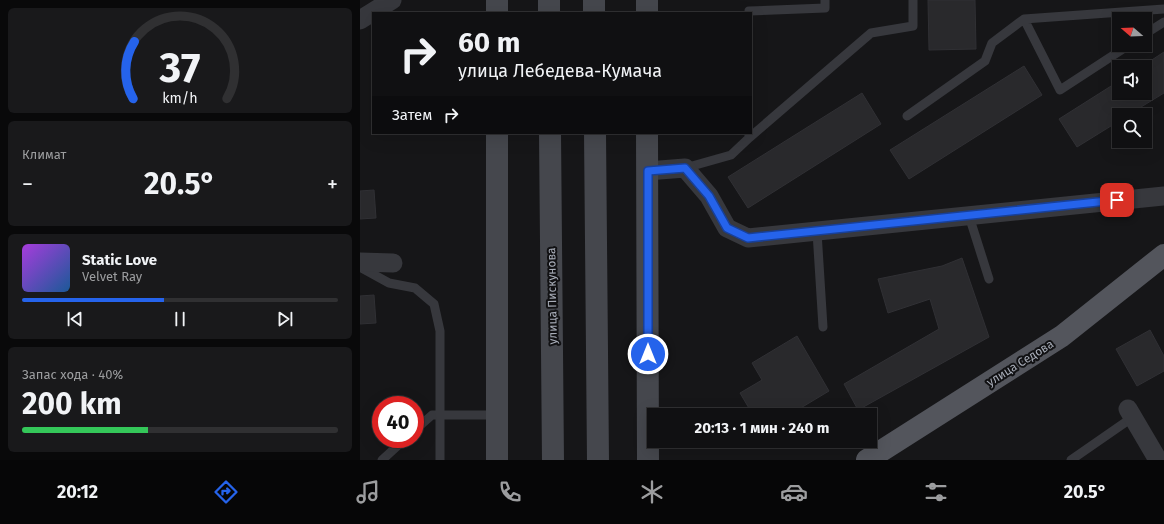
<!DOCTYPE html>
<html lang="ru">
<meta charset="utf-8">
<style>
body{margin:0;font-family:"Fira Sans",sans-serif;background:#19191b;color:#f1f3f6;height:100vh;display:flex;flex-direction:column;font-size:15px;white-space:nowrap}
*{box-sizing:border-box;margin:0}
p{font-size:13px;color:#9c9d9f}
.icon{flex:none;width:22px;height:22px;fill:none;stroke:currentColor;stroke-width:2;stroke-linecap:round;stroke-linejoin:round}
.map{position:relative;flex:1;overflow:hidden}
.side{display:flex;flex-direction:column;gap:8px;padding:8px;background:#09090a;width:360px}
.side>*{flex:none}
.hud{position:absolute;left:12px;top:12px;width:380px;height:122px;border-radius:0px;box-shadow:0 4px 16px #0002,0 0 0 1px #303032;background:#101012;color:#f1f3f6;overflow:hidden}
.needle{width:26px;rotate:289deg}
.fabs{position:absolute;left:752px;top:12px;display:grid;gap:8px}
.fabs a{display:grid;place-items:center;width:40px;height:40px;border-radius:0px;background:#101012;box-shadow:0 4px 16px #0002,0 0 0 1px #303032;font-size:20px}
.speed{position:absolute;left:12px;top:396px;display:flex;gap:8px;font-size:20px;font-weight:700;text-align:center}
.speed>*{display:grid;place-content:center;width:52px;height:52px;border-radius:50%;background:#101012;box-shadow:0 4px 16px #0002,0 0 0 1px #303032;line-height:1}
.speed .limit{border:6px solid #d22;background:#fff;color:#111}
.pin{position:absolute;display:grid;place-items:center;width:34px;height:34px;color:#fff;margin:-17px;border-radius:8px;box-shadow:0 2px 6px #0006}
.me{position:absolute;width:44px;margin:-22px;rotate:0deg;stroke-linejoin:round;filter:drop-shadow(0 0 3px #0008)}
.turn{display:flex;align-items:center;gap:14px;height:84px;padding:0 20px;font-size:18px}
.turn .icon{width:52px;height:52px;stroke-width:2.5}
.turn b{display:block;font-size:28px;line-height:34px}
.then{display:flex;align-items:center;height:38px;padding:0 20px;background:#0003;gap:8px;font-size:15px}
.big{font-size:30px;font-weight:700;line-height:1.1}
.side .widget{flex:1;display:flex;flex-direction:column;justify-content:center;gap:6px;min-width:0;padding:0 14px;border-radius:6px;background:#19191b}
.side .dial{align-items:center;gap:0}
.dial svg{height:104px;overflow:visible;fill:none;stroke:#303032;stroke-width:7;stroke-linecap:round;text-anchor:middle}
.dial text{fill:#f1f3f6;stroke:none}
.song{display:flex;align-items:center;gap:12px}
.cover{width:48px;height:48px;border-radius:6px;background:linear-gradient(135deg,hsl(280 70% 55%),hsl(210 70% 35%))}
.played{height:4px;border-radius:2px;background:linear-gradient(90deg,#2563eb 45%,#303032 45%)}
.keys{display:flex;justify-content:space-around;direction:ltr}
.heat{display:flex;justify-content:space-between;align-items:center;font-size:22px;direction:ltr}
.charge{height:6px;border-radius:3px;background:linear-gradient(90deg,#34c759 40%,#303032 0)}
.trip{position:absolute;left:287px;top:408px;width:230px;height:40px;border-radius:0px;background:#101012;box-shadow:0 4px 16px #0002,0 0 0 1px #303032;font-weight:700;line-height:40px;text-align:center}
.menu{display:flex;height:64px;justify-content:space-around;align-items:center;background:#060607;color:#9c9d9f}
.menu .icon{width:28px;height:28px}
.menu .current{color:#2563eb}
.menu b{font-size:18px;color:#f1f3f6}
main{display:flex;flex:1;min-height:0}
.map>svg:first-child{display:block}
.building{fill:#29292c;stroke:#303034}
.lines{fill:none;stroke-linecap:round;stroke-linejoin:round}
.lane{stroke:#37383d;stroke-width:9}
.street{stroke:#37383d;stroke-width:19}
.secondary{stroke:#45474d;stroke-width:22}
.primary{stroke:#53555c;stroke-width:22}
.route-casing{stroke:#184099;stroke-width:10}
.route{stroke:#2563eb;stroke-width:7}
.labels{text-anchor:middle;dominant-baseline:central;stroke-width:4;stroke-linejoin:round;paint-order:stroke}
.street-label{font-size:12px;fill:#a8adb8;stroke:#111113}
</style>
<main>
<section class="side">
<div class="widget dial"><svg viewBox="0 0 100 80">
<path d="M14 69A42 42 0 1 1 86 69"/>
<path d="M14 69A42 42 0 0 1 15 25" stroke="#2563eb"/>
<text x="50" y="56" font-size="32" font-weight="700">37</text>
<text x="50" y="72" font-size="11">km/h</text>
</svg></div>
<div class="widget"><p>Климат</p>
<div class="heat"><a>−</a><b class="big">20.5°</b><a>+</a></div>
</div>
<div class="widget">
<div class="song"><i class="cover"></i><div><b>Static Love</b><p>Velvet Ray</p></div></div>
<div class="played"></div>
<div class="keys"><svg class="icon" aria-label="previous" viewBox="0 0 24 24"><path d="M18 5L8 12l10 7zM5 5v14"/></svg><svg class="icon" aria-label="pause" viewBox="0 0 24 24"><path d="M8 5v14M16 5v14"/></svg><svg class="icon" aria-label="next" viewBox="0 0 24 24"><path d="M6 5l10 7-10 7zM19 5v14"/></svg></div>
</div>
<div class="widget"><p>Запас хода · 40%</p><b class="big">200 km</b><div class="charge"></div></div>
</section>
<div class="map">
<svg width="804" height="460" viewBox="0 0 804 460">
<rect width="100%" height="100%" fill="#161618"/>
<!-- building -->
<path class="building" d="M568,0H615L616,49L569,50Z
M804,52V93L768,115H759V121L717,147L699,119L759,81V93H785V67H781Z
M664,66L682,95L549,179L530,150Z
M502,93L521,124L388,208L368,177Z
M14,190L16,218L0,219V191Z
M602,258L629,337L498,410L484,384L579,329L570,299L528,313L518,279L582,266Z
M14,295L16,323L0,324V296Z
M790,330L804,356V371L777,386L756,349Z
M437,336L469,391L429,415H393L380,393L402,380L392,363Z"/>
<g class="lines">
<!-- lane -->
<path class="lane" d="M389,13V11L465,8V0
M785,34L804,22
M769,45L700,90L664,19L804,9
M547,116L625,61L632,43L664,19
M389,138L511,33L553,26V0
M325,168L371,155L389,138V133
M609,216L629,279
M457,232L463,327
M0,267L29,283L55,288L74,304L80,331V460
M55,430L72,415H137
M22,460L45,439
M711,460L773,417"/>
<!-- street -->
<path class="street" d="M0,20L32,0
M287,171L325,168L349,196L367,228L388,238L804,196
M0,262L33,263
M768,409L798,460"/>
<!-- secondary -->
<path class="secondary" d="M189,0V13
M234,0V13
M287,0V13
M137,13V0
M190,133L193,460
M235,133L238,460
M287,133L288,460
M137,460V133"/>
<!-- primary -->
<path class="primary" d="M507,460L702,336L804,255"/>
</g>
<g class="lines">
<!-- route casing -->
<g class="route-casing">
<path id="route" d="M288,354V171L325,168L349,196L367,228L388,238L757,200"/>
</g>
<!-- route -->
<use href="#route" class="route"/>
</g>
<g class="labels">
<!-- street labels -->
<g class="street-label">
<text transform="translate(192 296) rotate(-91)">улица Пискунова</text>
<text transform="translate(660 363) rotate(-32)">улица Седова</text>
</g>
</g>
</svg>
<div class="fabs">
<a><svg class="needle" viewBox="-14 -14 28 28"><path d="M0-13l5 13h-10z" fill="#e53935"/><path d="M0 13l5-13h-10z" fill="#9c9d9f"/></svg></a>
<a><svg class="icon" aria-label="sound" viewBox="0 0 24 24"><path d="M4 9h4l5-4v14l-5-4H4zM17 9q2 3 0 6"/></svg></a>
<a><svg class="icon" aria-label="search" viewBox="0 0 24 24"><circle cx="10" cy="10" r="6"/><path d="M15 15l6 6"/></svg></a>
</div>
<div class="speed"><div class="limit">40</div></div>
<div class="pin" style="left:757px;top:200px;background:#d93025"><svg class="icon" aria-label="arrive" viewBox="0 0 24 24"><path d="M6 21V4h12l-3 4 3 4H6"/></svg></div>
<svg class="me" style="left:288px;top:354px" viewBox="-20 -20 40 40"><circle r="17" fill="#2563eb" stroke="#fff" stroke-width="3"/><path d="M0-11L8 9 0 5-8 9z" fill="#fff"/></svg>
<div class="trip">20:13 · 1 мин · 240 m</div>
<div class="hud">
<div class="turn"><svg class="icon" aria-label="right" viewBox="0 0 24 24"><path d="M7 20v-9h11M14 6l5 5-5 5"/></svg><div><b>60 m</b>улица Лебедева-Кумача</div></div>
<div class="then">Затем<svg class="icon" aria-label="right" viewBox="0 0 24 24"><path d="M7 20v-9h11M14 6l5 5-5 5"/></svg></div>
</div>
</div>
</main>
<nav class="menu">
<b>20:12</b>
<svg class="icon current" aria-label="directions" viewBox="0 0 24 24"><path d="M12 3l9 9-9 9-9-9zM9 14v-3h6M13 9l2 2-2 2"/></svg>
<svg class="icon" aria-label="music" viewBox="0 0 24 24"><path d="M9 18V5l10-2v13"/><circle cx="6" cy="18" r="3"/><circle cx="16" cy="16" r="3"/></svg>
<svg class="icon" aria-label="phone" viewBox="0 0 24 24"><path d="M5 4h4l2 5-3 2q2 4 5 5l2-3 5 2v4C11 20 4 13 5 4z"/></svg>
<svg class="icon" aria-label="climate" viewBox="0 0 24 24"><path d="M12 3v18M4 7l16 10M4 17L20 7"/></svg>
<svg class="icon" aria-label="car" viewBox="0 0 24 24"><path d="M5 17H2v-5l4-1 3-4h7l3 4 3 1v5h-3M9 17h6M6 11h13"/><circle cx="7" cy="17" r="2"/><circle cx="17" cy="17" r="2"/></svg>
<svg class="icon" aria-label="filters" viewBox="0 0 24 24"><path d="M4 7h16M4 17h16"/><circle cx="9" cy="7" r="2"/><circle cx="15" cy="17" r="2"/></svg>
<b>20.5°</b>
</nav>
